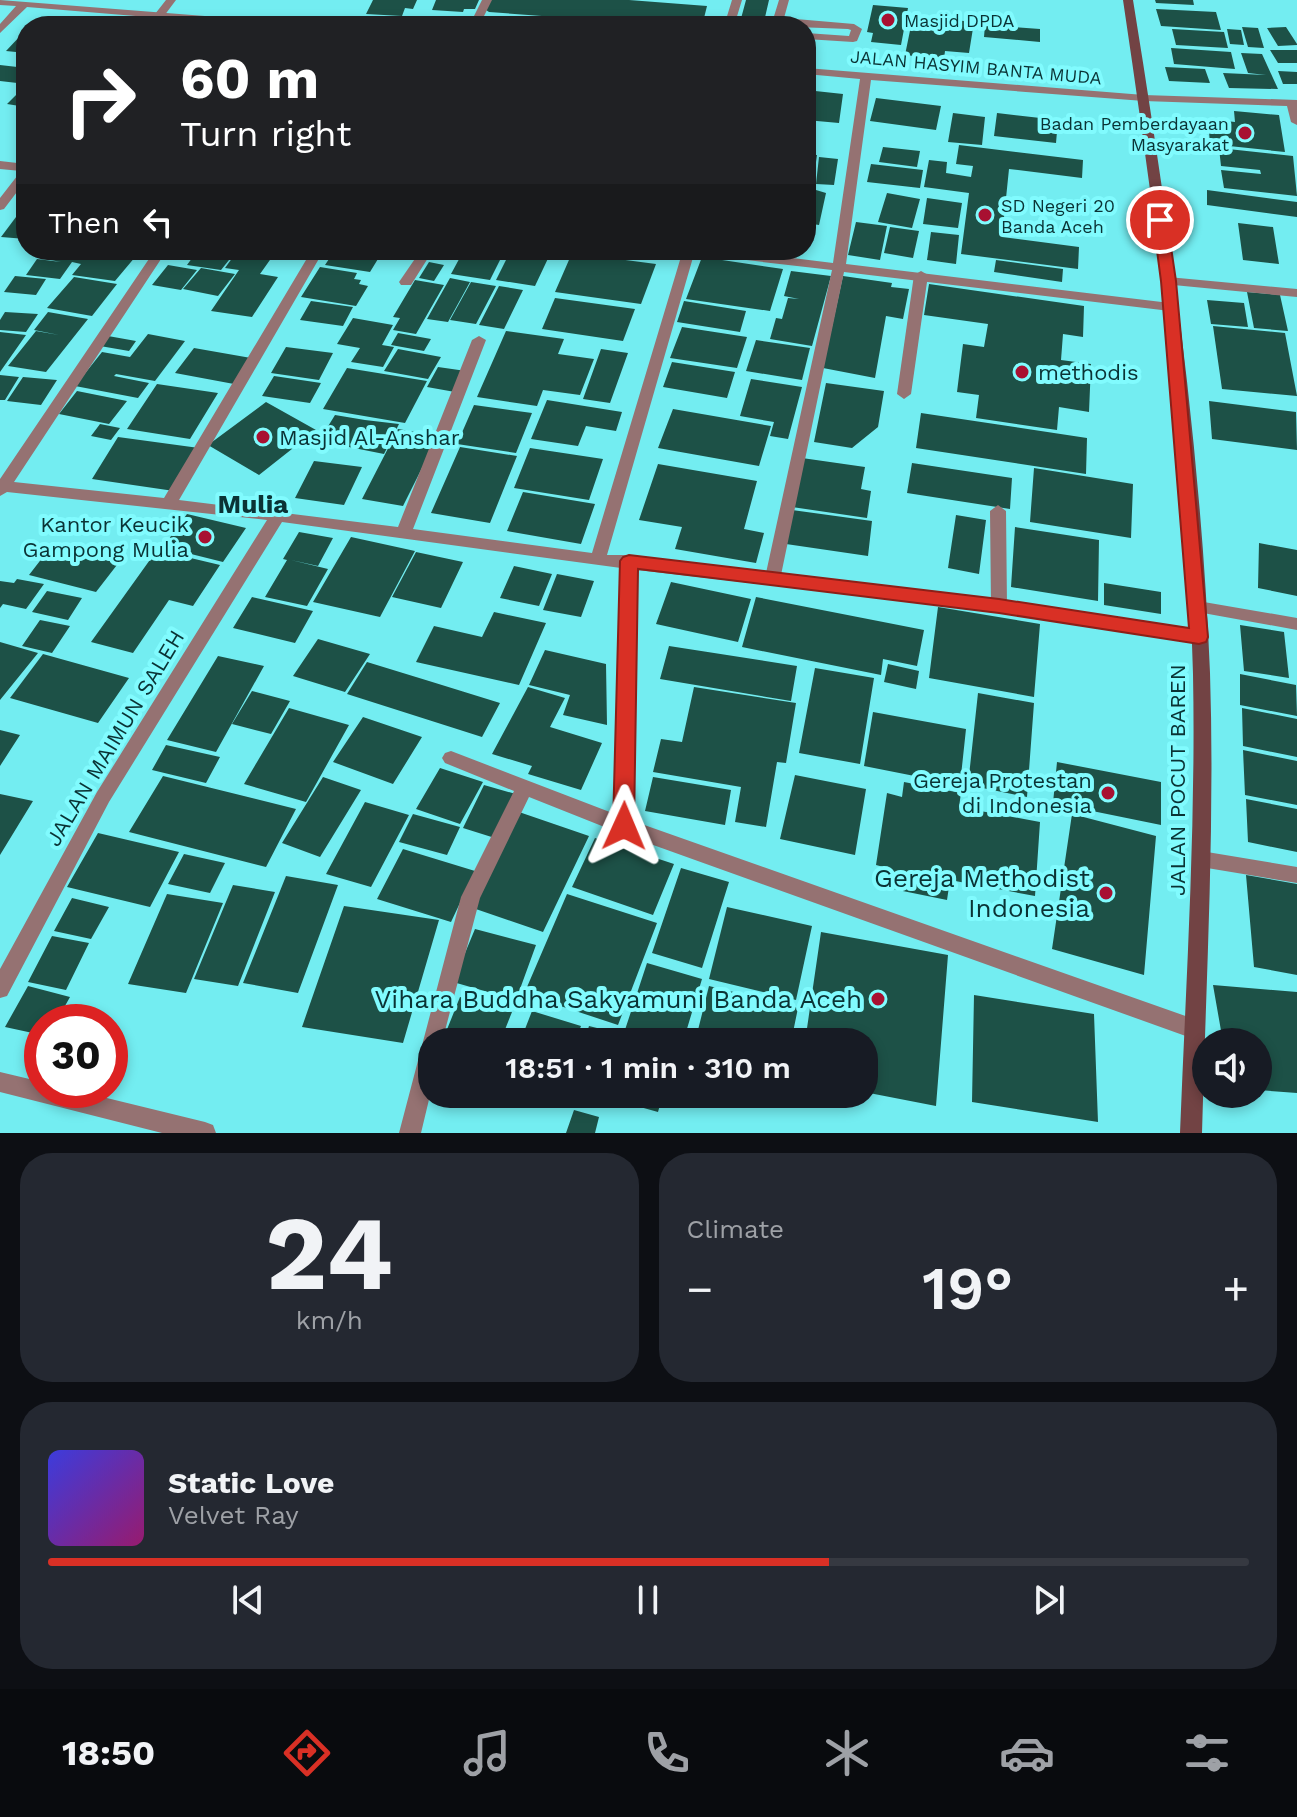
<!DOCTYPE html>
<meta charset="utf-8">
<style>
body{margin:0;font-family:"Work Sans",sans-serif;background:#242831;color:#f1f3f6;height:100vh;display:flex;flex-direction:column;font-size:30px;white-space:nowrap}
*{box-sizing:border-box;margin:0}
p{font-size:26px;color:#9ea1a6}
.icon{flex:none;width:44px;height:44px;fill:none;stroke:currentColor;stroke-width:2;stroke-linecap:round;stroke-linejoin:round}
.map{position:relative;height:1133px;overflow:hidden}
.details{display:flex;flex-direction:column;gap:20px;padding:20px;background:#0d0f14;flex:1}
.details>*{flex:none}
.hud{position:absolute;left:16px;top:16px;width:800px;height:244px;border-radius:32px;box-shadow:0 4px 12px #0003;background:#202124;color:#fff;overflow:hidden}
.tools{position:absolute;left:1192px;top:1028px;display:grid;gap:16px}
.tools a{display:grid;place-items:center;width:80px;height:80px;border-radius:50%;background:#171b24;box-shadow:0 4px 12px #0003;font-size:40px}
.speed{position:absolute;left:24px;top:1004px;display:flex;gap:16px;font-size:40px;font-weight:700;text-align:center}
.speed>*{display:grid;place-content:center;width:104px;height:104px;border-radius:50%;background:#171b24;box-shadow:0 4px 12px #0003;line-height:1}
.speed .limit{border:12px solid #d22;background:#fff;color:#111}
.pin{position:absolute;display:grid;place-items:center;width:68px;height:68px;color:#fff;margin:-34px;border:4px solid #fff;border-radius:50%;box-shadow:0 2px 8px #0007}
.me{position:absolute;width:88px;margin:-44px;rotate:1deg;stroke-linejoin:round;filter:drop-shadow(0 0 6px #0008)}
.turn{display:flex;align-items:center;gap:28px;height:168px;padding:0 32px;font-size:36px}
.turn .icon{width:104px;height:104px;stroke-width:2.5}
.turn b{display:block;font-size:56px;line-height:68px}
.then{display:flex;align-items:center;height:76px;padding:0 32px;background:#0003;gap:16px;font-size:30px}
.big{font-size:60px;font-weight:600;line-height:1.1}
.details .tile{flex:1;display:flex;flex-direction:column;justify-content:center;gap:12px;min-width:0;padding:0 28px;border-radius:32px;background:#242831}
.details .dial{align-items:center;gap:0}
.dial b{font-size:104px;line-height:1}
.song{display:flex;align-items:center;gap:24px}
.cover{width:96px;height:96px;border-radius:12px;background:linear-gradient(135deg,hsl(240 70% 55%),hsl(320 70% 35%))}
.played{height:8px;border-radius:4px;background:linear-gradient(90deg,#d93025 65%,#363941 65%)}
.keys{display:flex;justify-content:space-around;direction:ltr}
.heat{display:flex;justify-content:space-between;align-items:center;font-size:44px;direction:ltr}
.details .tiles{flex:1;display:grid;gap:20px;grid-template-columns:1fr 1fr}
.tile:last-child{grid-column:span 2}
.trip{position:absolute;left:418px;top:1028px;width:460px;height:80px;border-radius:32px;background:#171b24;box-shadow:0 4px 12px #0003;font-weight:600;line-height:80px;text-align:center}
.tab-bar{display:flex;height:128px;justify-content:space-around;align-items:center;background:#090b0e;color:#9ea1a6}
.tab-bar .icon{width:56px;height:56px}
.tab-bar .active{color:#d93025}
.tab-bar b{font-size:36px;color:#f1f3f6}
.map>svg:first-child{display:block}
.building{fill:#1d5147}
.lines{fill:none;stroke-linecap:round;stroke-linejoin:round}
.service{fill:#957272;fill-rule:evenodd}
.minor{fill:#957272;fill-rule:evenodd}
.secondary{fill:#724344;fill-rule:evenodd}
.route{fill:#d93025;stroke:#8d1f18;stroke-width:2}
.poi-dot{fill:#a81031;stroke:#81fbfe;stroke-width:3}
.labels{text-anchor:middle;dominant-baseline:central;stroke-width:8;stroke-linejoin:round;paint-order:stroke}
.far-poi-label{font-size:18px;fill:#0a3335;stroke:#81fbfe;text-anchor:start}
.far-street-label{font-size:18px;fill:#0a3335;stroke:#81fbfe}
.poi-label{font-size:22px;fill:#0a3335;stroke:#81fbfe;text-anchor:start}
.street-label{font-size:22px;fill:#0a3335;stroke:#81fbfe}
.quarter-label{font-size:26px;font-weight:bold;fill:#0a3335;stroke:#81fbfe}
.near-poi-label{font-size:26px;fill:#0a3335;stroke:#81fbfe;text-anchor:end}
</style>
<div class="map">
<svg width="1297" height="1133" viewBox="0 0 1297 1133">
<rect width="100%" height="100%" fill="#73edf1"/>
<!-- building -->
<path class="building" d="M373,0H417L413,9L405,8L402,16L366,14Z
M436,0H479L475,9H464L463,12L432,10Z
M490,0H629L707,6L702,26L609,21L607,26H579L582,19L489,12L486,10Z
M746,0H769L763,26H739Z
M1155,0H1193L1194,5L1156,3Z
M873,5L908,8L901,45L871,42L873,33L867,32Z
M1156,9L1216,12L1221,30L1161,26Z
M913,16L974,22L969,53L945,51L944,59L905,55Z
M985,25L1040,29V42L984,37Z
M1242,27L1258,28L1264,48L1248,47Z
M1286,27L1297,44V45L1278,46L1267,28Z
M1172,29L1224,32L1228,48L1176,45Z
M1227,29L1241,30L1244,45L1230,44Z
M22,34L26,35V53L6,51Z
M1171,48L1231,52L1235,69L1174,64Z
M1270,50H1297V63H1278Z
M1241,53L1262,54L1278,89L1229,88L1223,73L1266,75L1248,73Z
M0,65L26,68V84L0,81Z
M1165,67L1205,69L1210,83L1169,81Z
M1278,71L1297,72V84H1283Z
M806,90L843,94L839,123L806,120Z
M19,92H26V107L7,104Z
M876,98L941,106L936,130L870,121Z
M1234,111L1279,115L1285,152L1210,144L1208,119L1235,122Z
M953,113L985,117L982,145L948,142Z
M997,113L1058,120L1056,143L994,136Z
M959,145L1083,160L1082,178L1009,169L1002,237L1079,247L1078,269L961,254L969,193L924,187L929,160L947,162L946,173L971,177L973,166L956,164Z
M883,147L920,151L917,167L879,162Z
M1219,148L1293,156L1297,196L1224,188L1221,170L1261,174L1260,170L1221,166Z
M806,155H817L813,183H806Z
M819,157L838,159L834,185L816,184Z
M871,164L923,170L920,188L867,182Z
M806,187L826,193L819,225L806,223Z
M1207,190L1297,202V217L1207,205Z
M887,193L920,199L912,228L878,222Z
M927,198L962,203L958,228L923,224Z
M16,217L26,218V239L1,237Z
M856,222L887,226L880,260L848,255Z
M1238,223L1273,227L1279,264L1243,260Z
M890,227L919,231L913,258L884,253Z
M931,232L959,235L956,264L927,260Z
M46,250H91L84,260H87L95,250H141L115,281L72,275L81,264L72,262L60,279L26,275L37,259L61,262L40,258Z
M198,250H237L221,270L187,265Z
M238,250H277L260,274L278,277L252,317L211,311L239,270L225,268Z
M335,250H357L381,254L370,272L325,265Z
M388,250H420L415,259L385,254Z
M464,250H505L490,280L451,274Z
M511,250H552L535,286L496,280Z
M572,253L656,264L641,304L555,292Z
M702,257L783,269L770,311L686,299Z
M996,260L1063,269L1062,282L994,272Z
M429,262L444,265L434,281L419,278Z
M168,265L197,270L181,290L152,285Z
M320,267L357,273L354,279L361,280L359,284L368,286L356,306L301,297Z
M201,268L235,274L218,296L183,289Z
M791,271L831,276L812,346L770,339L776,318L782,319L788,298L799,299L784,296Z
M15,276L46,279L36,295L4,292Z
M843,276L892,283L891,287L909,289L903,319L886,316L875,378L823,368Z
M74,277L117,284L92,316L47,308Z
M450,278L470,282L448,322L427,319Z
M415,280L444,285L416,334L393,330L400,318L393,317Z
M471,282L496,286L476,324L450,320Z
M929,284L1084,306L1083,337L1063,334L1061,360L1091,364L1089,412L1059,407L1057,430L976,418L979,395L957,392L963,344L984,347L988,324L924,315Z
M499,286L523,290L504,329L479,325Z
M1247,292L1280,295L1288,331L1254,328Z
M555,298L635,309L623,341L542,329Z
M1207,300L1244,303L1248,327L1211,324Z
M311,301L353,307L343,326L300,320Z
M684,301L746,311L740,332L677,322Z
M5,312L38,314L26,332L0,330V320Z
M48,312L88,319L46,372L8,366L36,331L59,335L34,330Z
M353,318L393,325L382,345L394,347L383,367L351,362L360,348L337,344Z
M1213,326L1285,333L1297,396L1222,389Z
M682,327L747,337L737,368L670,358Z
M506,331L564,339L558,354L594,359L580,395L543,390L537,406L477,397Z
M0,332L26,335L0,372Z
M398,333L431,339L424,351L391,345Z
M148,334L185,341L155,381L116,374L114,376L149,383L138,398L75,386L102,352L130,357Z
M108,336L136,341L129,351L100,346Z
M756,340L810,348L802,380L746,371Z
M286,347L333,353L319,380L271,373Z
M194,348L251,358L234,384L175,373Z
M398,349L441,357L428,379L384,371Z
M601,349L628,353L610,403L583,399Z
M672,362L735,372L727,398L663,387Z
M438,367L466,371L455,392L427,387Z
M347,368L427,381L405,423L323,409Z
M0,375L19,377L5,400H0Z
M274,376L321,383L310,403L262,396Z
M23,377L57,380L41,405L7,401Z
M751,379L802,387L788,439L770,436L774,422L740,416Z
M826,383L884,391L878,427L852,448L814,442Z
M157,384L218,393L190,439L127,429Z
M77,391L127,401L109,424L59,414Z
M547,400L622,412L616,431L586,426L578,446L531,439Z
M1209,401L1296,412L1297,450L1212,439Z
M266,402L316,430L259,475L208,445Z
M474,405L532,413L516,453L457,444Z
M673,409L771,426L759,466L658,448Z
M921,413L1087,438L1086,474L916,448Z
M335,415L365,420L399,424L384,454L319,441Z
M100,424L120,428L111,440L91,436Z
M398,429L438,436L403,506L362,499Z
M118,437L199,448L174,491L92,479Z
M460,447L517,456L490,523L431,513Z
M530,448L603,459L589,500L514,488Z
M802,458L865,467L861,489L871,491L867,518L792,507Z
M314,461L362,467L344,505L295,498Z
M912,463L1012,478L1010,509L907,493Z
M658,464L757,481L744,529L764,533L756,563L675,549L682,527L639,520Z
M1034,468L1133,484L1131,538L1030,522Z
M523,492L595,504L581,544L507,531Z
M792,510L872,521L868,556L786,544Z
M187,514L246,528L223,562L163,547Z
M956,515L986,520L979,574L948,568Z
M1015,527L1099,540L1098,601L1011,587Z
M299,532L333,538L318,566L291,560L328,569L307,606L265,597L287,560L283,559Z
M351,537L415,551L380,617L313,602Z
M1259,543L1297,550V596L1258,588Z
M53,544L120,561L96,592L29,575Z
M157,550L220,565L193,606L169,600L133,653L91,642Z
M416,552L463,562L441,608L392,597Z
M514,566L552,574L539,606L500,598Z
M557,574L594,581L581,617L543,610Z
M17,579L44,584L26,609L3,604L0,608V581L14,583Z
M671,582L751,599L738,642L656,624Z
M1104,583L1161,592V614L1104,605Z
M47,591L82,598L68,620L32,612Z
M252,597L313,611L295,643L233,628Z
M756,597L924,630L917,666L883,659L881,675L742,647Z
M938,607L1040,624L1034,697L929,678Z
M494,612L546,623L519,685L416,662L434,626L482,637Z
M40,620L70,626L52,653L22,646Z
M1240,625L1284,632L1289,678L1244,671Z
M318,639L370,654L345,692L293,676Z
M0,642L38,653L0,700Z
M669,646L797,666L791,701L660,679Z
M545,650L606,664L607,725L563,715L570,695L529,685Z
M43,654L129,678L98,723L10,698Z
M218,656L264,666L216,752L167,740Z
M367,662L429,681L500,703L482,737L347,694Z
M888,664L919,671L916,689L884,682Z
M815,668L874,678L860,764L799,753Z
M1240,674L1296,685L1297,716L1240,705Z
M528,687L565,698L550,727L602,743L581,790L528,774L532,766L492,754Z
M694,687L796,703L786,763L777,762L766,827L735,822L741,787L653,772L661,739L682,742Z
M252,691L290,701L271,734L232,724Z
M978,693L1034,703L1027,797L968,785Z
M289,708L349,725L306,802L244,784Z
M1242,708L1297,719V757L1243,746Z
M873,712L966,729L960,785L864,766Z
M363,717L422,737L393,784L333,762Z
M0,730L20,735L0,766Z
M166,745L220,757L206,783L152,770Z
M1243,750L1297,761V805L1245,795Z
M1057,762L1161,782V825L1053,803Z
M440,768L483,782L460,824L416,809Z
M795,775L866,789L855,855L780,839Z
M163,776L296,809L266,867L129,832Z
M323,777L361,790L320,857L282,843Z
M653,777L731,790L725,825L645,811Z
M904,782L961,793L959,807L1040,822L1035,896L950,880L947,900L888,888L891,869L876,865L887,793L902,797Z
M484,785L519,795L498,839L463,828Z
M0,794L33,801L0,855Z
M1246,799L1297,809V852L1248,842Z
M365,802L409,815L371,887L326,874Z
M519,812L589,836L543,932L470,907Z
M413,814L460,827L447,855L399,842Z
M1072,814L1156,836L1144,975L1052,949Z
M98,833L179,852L150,907L67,887Z
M595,838L674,864L653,915L572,887Z
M403,849L475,871L451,922L377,899Z
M184,854L225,863L210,893L168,884Z
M681,868L729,882L702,968L652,953Z
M1246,875L1297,884V975L1254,967Z
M286,876L338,885L298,993L243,983Z
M233,885L275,892L238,986L194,979Z
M167,894L223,903L186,993L128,984Z
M567,894L657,923L618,1025L524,994Z
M72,898L109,907L91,939L54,931Z
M344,906L439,920L403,1043L302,1027Z
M727,907L812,926L796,1000L709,979Z
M475,929L536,945L516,1000L453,982Z
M821,932L948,955L936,1106L864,1092V1042H805Z
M52,936L89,943L66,990L28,982Z
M647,963L702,979L683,1042H621Z
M1213,985L1297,992V1093L1258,1090V1042H1223Z
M28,986L70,997L56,1022H42V1035L5,1027Z
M709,986L798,1008L791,1042H695Z
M974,995L1094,1014L1098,1122L972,1102Z
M460,997L512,1012L500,1042H442Z
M532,1011L581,1026L575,1042H520Z
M589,1026L617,1033L614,1042H584Z
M435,1094H480L475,1107Z
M617,1094H663L658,1112L615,1100Z
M574,1110L599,1117L595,1133H566Z"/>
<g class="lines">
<!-- service -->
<path class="service" d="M166,0H176L164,16H156L155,14Z
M482,0H492L479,26H469Z
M779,0H789L784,18L854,24L862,29L857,41L853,42L806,39V33L849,36L851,30L848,29L771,26Z
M921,271L928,275L911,394L904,399L897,394L914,275Z
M998,505L1006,511L1007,606L1005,610H993L991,606L990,511Z"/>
<!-- minor -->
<path class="minor" d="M0,0L296,23L301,26H257L27,7L0,33V24L16,6L0,5Z
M732,0H742L734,26H724Z
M806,68L1144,95L1297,100V125L1291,122L1287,106L1144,101L871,80L846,264L1170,303L1177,307L1170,311L844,272L781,575L953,594L1199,631L1205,632L1207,637L1205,642L1199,643L953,606L637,570L633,821L1194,1019L1201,1022L1204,1029L1201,1036L1194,1039L617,832L529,797L480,898L442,1042H432V1087L421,1133H399L461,897L514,791L445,763L442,758L445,753L451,751L615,814L621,568L282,522L109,802L7,996L0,998V969L97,792L267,520L7,492L0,496V479L155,250H167L14,482L164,498L312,250H324L179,500L398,527L472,340L479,336L486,340L413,529L592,553L683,250H727L833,263L860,79L806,74ZM694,254L832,270L766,573L635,558L629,555H607Z
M0,161L26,164V180L4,209L0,210V198L21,171L0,169Z
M421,250H433L411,285H401L399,282Z
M1168,277L1297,289V297L1163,284V278Z
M1198,601L1297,618V630L1192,611L1190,607L1192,603Z
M1201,851L1297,867V883L1201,867L1194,865L1192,859L1194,853Z
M0,1072L42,1082V1090H74L205,1122L213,1125L216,1133H162L0,1092Z"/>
<!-- secondary -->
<path class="secondary" d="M1123,0H1133C1169,222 1201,448 1210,673C1215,826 1206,980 1202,1133H1180C1186,980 1196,827 1193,674C1187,448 1156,223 1123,0Z"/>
</g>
<!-- route -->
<path class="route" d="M1160,216L1167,220L1176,281L1208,637L1206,642L1199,644L999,613L638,569L634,826L631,833L624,836L616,833L613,826L620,561L623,557L629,555L999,599L1189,628L1161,281L1153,220Z"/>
<!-- markers -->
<g class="poi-dot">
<circle cx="888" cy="20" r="8"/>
<circle cx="1245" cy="133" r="8"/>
<circle cx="985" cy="215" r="8"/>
<circle cx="1022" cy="372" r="8"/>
<circle cx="263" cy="437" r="8"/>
<circle cx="205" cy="537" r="8"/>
<circle cx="1108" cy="793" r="8"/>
<circle cx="1106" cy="893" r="8"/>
<circle cx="878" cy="999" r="8"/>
</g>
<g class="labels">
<!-- far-poi labels -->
<g class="far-poi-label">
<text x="904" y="20">Masjid DPDA</text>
<text x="1229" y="123" text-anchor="end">Badan Pemberdayaan<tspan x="1229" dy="21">Masyarakat</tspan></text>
<text x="1001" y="205">SD Negeri 20<tspan x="1001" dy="21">Banda Aceh</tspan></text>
</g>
<!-- far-street labels -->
<g class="far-street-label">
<text transform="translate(976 67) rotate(5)">JALAN HASYIM BANTA MUDA</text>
</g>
<!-- poi labels -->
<g class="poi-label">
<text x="1038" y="372">methodis</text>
<text x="279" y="437">Masjid Al-Anshar</text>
<text x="189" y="524" text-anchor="end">Kantor Keucik<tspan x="189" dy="25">Gampong Mulia</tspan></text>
<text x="1092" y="780" text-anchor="end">Gereja Protestan<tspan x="1092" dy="25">di Indonesia</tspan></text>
</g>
<!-- street labels -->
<g class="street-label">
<text transform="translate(115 738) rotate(-59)">JALAN MAIMUN SALEH</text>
<text transform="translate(1177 780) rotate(-90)">JALAN POCUT BAREN</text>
</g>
<!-- quarter labels -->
<g class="quarter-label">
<text x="253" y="504">Mulia</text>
</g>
<!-- near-poi labels -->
<g class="near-poi-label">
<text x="1090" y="878">Gereja Methodist<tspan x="1090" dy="30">Indonesia</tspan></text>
<text x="862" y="999">Vihara Buddha Sakyamuni Banda Aceh</text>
</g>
</g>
</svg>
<div class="tools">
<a><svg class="icon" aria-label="sound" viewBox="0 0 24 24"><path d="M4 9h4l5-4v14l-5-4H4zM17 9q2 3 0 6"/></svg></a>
</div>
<div class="speed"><div class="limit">30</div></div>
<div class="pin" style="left:1160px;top:220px;background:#d93025"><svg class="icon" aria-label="arrive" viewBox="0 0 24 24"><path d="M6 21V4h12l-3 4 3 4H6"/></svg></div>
<svg class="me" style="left:624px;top:826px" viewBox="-20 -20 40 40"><path d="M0-17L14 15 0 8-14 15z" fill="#d93025" stroke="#fff" stroke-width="4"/></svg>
<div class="trip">18:51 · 1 min · 310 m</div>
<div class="hud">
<div class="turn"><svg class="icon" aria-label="right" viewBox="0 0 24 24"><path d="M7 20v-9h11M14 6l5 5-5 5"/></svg><div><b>60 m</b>Turn right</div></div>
<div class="then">Then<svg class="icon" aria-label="left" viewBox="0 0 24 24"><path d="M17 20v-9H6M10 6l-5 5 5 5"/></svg></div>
</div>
</div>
<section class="details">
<div class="tiles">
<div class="tile dial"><b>24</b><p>km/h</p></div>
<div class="tile"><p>Climate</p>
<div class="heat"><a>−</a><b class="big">19°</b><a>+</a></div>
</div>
<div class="tile">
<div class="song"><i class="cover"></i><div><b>Static Love</b><p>Velvet Ray</p></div></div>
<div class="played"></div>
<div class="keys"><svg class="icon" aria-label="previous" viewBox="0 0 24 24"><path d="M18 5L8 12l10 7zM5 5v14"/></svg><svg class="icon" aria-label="pause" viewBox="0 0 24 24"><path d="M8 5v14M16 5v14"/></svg><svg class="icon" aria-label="next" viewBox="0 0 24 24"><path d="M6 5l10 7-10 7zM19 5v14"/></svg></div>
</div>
</div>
</section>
<nav class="tab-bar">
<b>18:50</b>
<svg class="icon active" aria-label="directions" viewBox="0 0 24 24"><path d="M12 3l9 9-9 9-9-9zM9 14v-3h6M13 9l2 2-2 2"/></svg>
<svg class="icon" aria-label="music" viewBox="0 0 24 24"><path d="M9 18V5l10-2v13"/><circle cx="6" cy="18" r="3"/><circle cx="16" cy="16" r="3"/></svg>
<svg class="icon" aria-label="phone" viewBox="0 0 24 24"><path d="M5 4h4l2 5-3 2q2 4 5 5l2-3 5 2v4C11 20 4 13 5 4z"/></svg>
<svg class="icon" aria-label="climate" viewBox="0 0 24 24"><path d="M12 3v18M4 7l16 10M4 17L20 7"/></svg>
<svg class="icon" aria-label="car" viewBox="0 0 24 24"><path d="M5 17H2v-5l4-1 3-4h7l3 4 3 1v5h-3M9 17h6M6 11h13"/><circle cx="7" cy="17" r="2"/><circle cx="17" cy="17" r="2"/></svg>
<svg class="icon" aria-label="filters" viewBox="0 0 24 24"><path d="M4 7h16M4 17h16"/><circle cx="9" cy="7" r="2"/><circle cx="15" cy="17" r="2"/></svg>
</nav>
